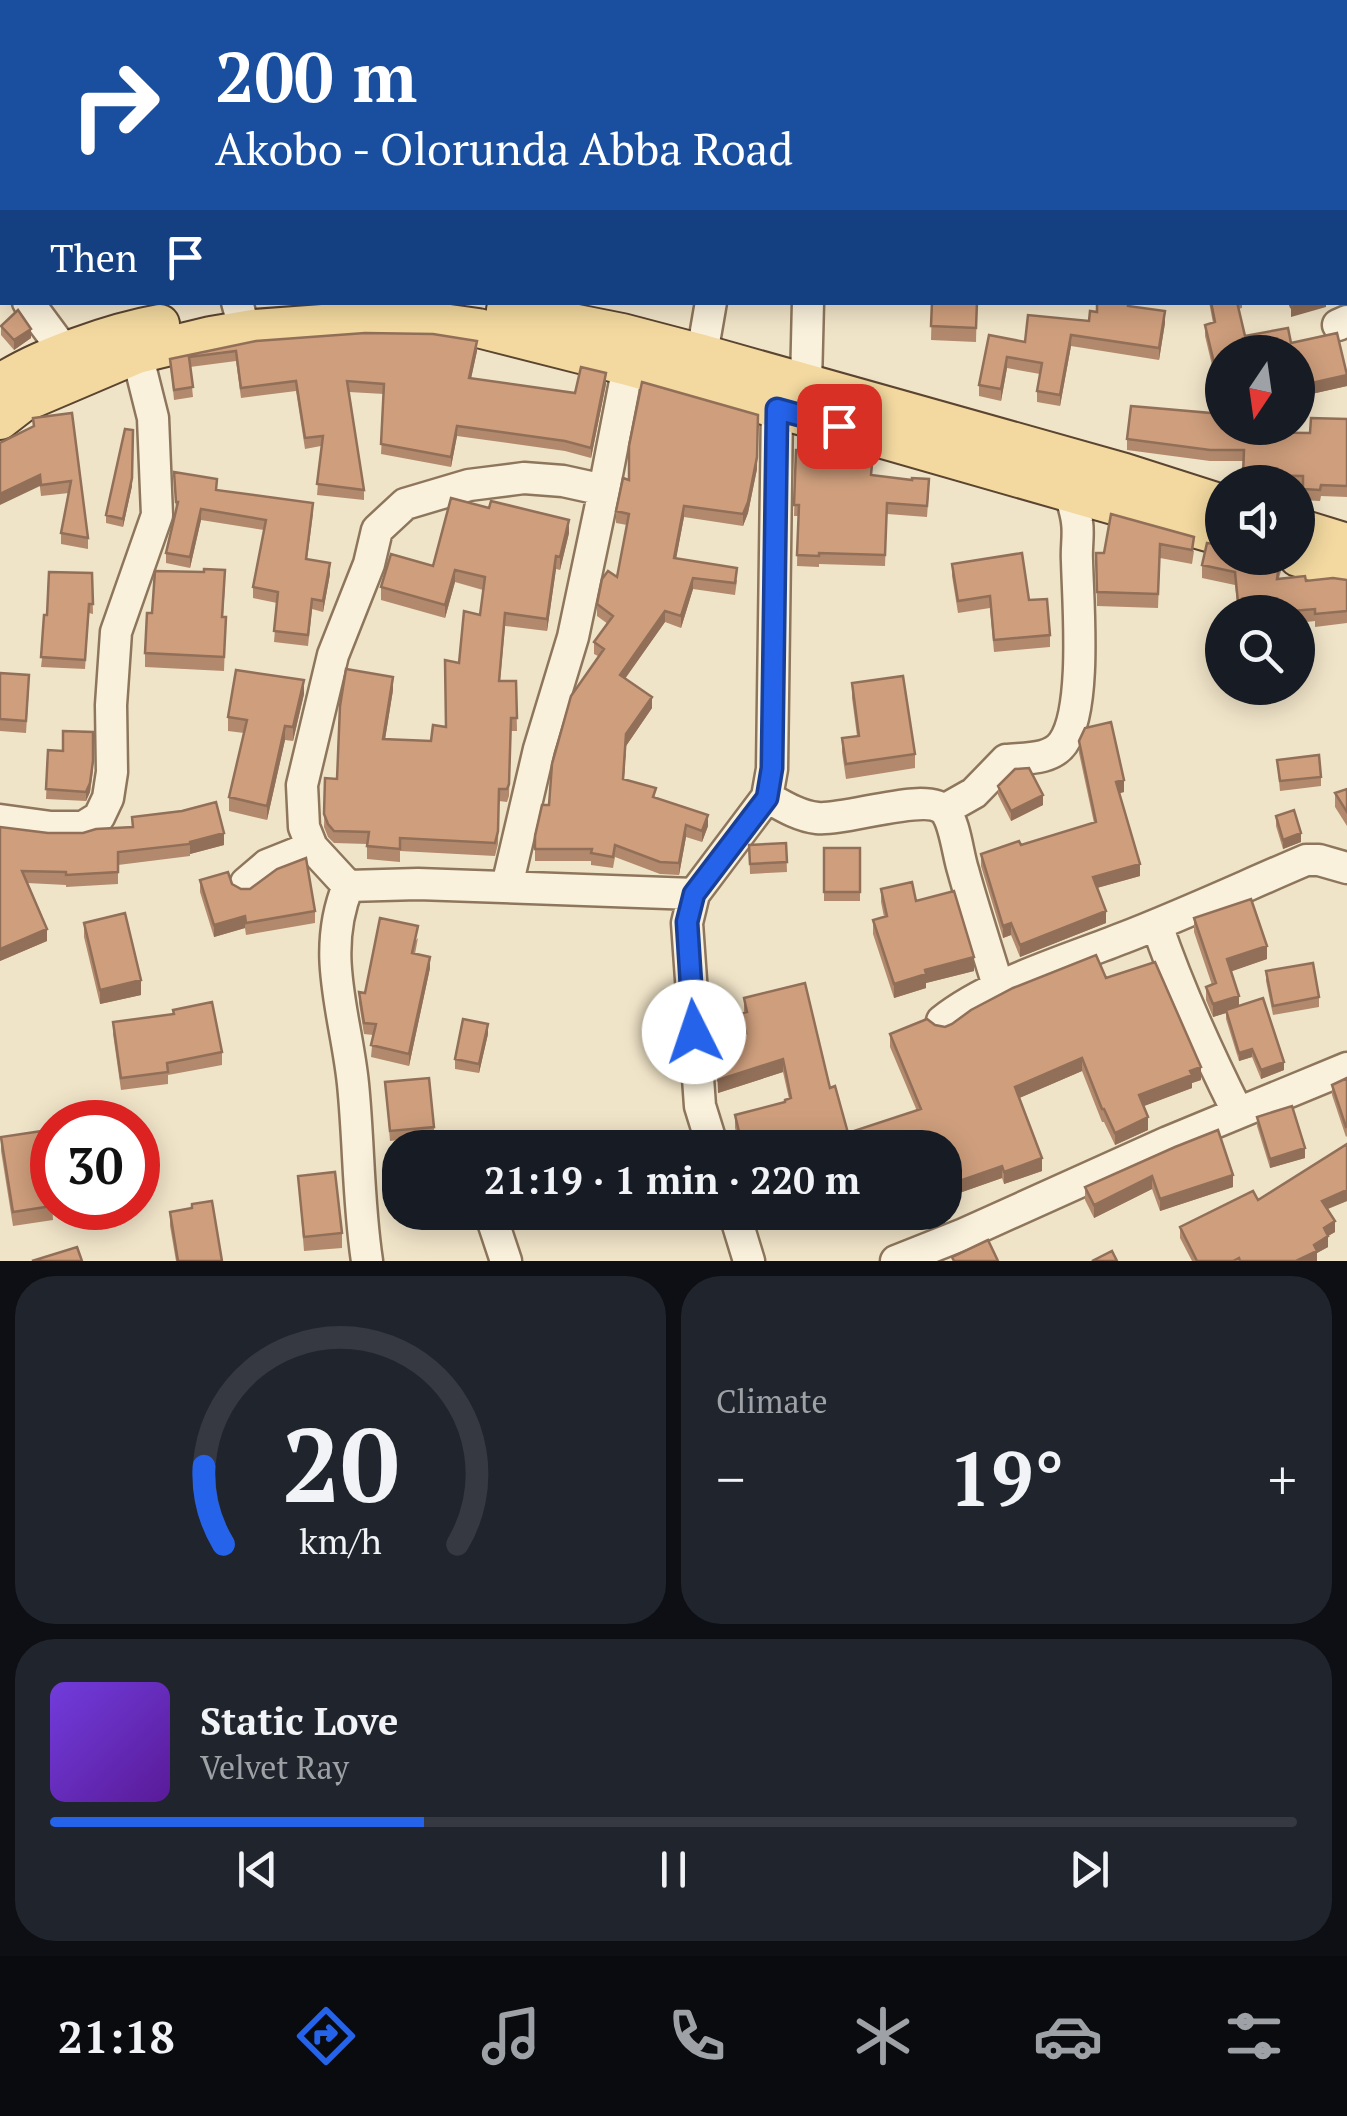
<!DOCTYPE html>
<meta charset="utf-8">
<style>
body{margin:0;font-family:"PT Serif",serif;background:#20242c;color:#f1f3f6;height:100vh;display:flex;flex-direction:column;font-size:38px;white-space:nowrap}
*{box-sizing:border-box;margin:0}
p{font-size:32px;color:#9ea1a6}
.icon{flex:none;width:55px;height:55px;fill:none;stroke:currentColor;stroke-width:2;stroke-linecap:round;stroke-linejoin:round}
.map{position:relative;height:1261px;overflow:hidden}
.drawer{display:flex;flex-direction:column;gap:15px;padding:15px;background:#0d0f14;flex:1}
.drawer>*{flex:none}
.banner{position:absolute;left:0px;top:0px;width:1348px;height:305px;box-shadow:0 5px 25px #0003;background:#1a4fa0;color:#fff;overflow:hidden}
.needle{width:65px;rotate:193deg}
.tools{position:absolute;left:1205px;top:335px;display:grid;gap:20px}
.tools a{display:grid;place-items:center;width:110px;height:110px;border-radius:50%;background:#171b24;box-shadow:0 5px 25px #0003;font-size:50px}
.speed{position:absolute;left:30px;top:1100px;display:flex;gap:20px;font-size:50px;font-weight:700;text-align:center}
.speed>*{display:grid;place-content:center;width:130px;height:130px;border-radius:50%;background:#171b24;box-shadow:0 5px 25px #0003;line-height:1}
.speed .limit{border:15px solid #d22;background:#fff;color:#111}
.pin{position:absolute;display:grid;place-items:center;width:85px;height:85px;color:#fff;margin:-42px;border-radius:20px;box-shadow:0 5px 15px #0006}
.me{position:absolute;width:110px;margin:-55px;rotate:356deg;stroke-linejoin:round;filter:drop-shadow(0 0 8px #0008)}
.turn{display:flex;align-items:center;gap:35px;height:210px;padding:0 50px;font-size:45px}
.turn .icon{width:130px;height:130px;stroke-width:2.5}
.turn b{display:block;font-size:70px;line-height:85px}
.then{display:flex;align-items:center;height:95px;padding:0 50px;background:#0003;gap:20px;font-size:38px}
.big{font-size:75px;font-weight:700;line-height:1.1}
.drawer .widget{flex:1;display:flex;flex-direction:column;justify-content:center;gap:15px;min-width:0;padding:0 35px;border-radius:40px;background:#20242c}
.drawer .dial{align-items:center;gap:0}
.dial svg{height:260px;overflow:visible;fill:none;stroke:#363941;stroke-width:7;stroke-linecap:round;text-anchor:middle}
.dial text{fill:#f1f3f6;stroke:none}
.song{display:flex;align-items:center;gap:30px}
.cover{width:120px;height:120px;border-radius:15px;background:linear-gradient(135deg,hsl(260 70% 55%),hsl(270 70% 35%))}
.played{height:10px;border-radius:5px;background:linear-gradient(90deg,#2563eb 30%,#363941 30%)}
.keys{display:flex;justify-content:space-around;direction:ltr}
.heat{display:flex;justify-content:space-between;align-items:center;font-size:55px;direction:ltr}
.drawer .tiles{flex:1;display:grid;gap:15px;grid-template-columns:1fr 1fr}
.widget:last-child{grid-column:span 2}
.trip{position:absolute;left:382px;top:1130px;width:580px;height:100px;border-radius:40px;background:#171b24;box-shadow:0 5px 25px #0003;font-weight:700;line-height:100px;text-align:center}
.dock{display:flex;height:160px;justify-content:space-around;align-items:center;background:#090b0e;color:#9ea1a6}
.dock .icon{width:70px;height:70px}
.dock .current{color:#2563eb}
.dock b{font-size:45px;color:#f1f3f6}
.map>svg:first-child{display:block}
.lines{fill:none;stroke-linecap:round;stroke-linejoin:round}
.minor-casing{stroke:#8d765c;stroke-width:35}
.major-casing{stroke:#5b4430;stroke-width:42}
.minor{stroke:#faf1dc;stroke-width:30}
.major{stroke:#f3d9a0;stroke-width:38}
.wall{fill:#b2896c}
.shaded-wall{fill:#916f58}
.building{fill:#cf9f7d;stroke:#916f58;stroke-width:2.5}
.route-casing{stroke:#184099;stroke-width:25}
.route{stroke:#2563eb;stroke-width:18}
</style>
<div class="map">
<svg width="1347" height="1261" viewBox="0 0 1347 1261">
<rect width="100%" height="100%" fill="#f0e4c8"/>
<g class="lines">
<!-- minor casing -->
<g class="minor-casing">
<path id="minor" d="M144,0L145,2
M368,0L369,2
M775,0V2
M1275,0L1276,2
M532,2V0
M0,265L2,268
M28,302L65,352
M237,302L240,313
M1338,325L1347,321
M702,354L711,302
M806,383L808,302
M604,490L563,481L524,478L469,485L405,504L377,530L369,564L333,655L302,785L304,827L312,847L348,886L418,884L694,894
M767,797C783,806 799,816 817,818C846,821 927,791 945,811C955,823 958,855 963,870C974,910 987,949 999,989
M944,810L974,793L1006,760C1026,758 1051,760 1063,743C1087,709 1078,603 1077,561C1076,548 1079,535 1077,522C1076,512 1072,502 1070,492
M0,820L51,827H83L99,817L108,798L112,772L111,705L116,632L157,515L153,418L137,354
M246,883L267,865L312,847
M348,886C320,954 346,1015 353,1084C359,1143 358,1202 367,1261
M507,886L539,749L573,637L604,490L628,366
M1157,925C1179,990 1207,1051 1238,1113
M942,1021C990,983 1065,961 1123,938C1185,914 1245,886 1306,860H1319L1347,868
M713,1148L700,1106L687,923L694,894L767,797L772,769L777,409
M734,1212L749,1261
M493,1222L506,1261
M896,1261L964,1234L1168,1142L1347,1068"/>
</g>
<!-- major casing -->
<g class="major-casing">
<path id="major" d="M506,310L622,333L702,354L1125,473L1222,504
M0,384C37,358 115,332 160,324
M0,420L22,403L137,354L211,336L253,329L364,321L435,322L478,328L628,366L1222,536
M1298,528L1347,543
M1298,557L1347,571"/>
</g>
<!-- minor -->
<use href="#minor" class="minor"/>
<!-- major -->
<use href="#major" class="major"/>
</g>
<!-- wall -->
<path class="wall" d="M932,302H977L976,342L931,340Z
M1209,302H1242V308L1238,309L1245,336L1291,343L1347,386L1307,395L1304,384L1298,385V352H1222V407L1205,336V325L1213,323Z
M1128,306L1165,323L1159,360L1071,346L1060,406L1037,402V391L1040,374L1007,368L1001,401L979,396V385L989,335L1025,342L1089,321L1097,312Z
M1,326L31,338L14,350L1,335Z
M256,341L477,351L471,378L575,393L606,384L591,458L565,451L457,436L451,467L381,454L384,394L349,392L364,490V500L317,495L321,446L305,449L296,391L241,398L236,361L190,367L193,397L174,400L170,359Z
M72,413L88,538V549L61,544V533L69,493L41,496L33,427V418Z
M1347,419V497L1321,496L1320,501L1303,500V487H1298V482H1243V461H1210L1127,450V439L1238,432L1310,433Z
M133,430L132,486L123,527L106,523V515Z
M796,450L823,462L929,490L927,517L887,514L885,566L819,564V567L797,566L798,516H794Z
M757,469L748,513L743,526L684,517L676,558L737,580L735,595L693,589L681,628L665,622L625,678L652,708L626,746L624,779L708,826L702,842L686,837L679,875L660,874L615,857L613,868L591,865V861H535V836L549,805L598,656L594,654V642L608,624L597,616V604L617,577L627,525L616,523V511L629,480Z
M174,472L217,490L313,514L307,559L330,574L323,612L312,609L308,646L274,642L277,603L253,598V587L264,530L201,520L190,568L166,563V553L176,512Z
M1111,514L1194,551L1192,564L1160,558L1158,608L1097,606L1096,553H1104Z
M569,533L560,570L556,569L547,631L505,626L500,681H516L517,731H511L509,796L507,802L499,801L498,844L495,856L400,851V862L367,859V844L334,843L328,837L324,827L325,778L337,779L393,690L385,739L431,741L446,727L459,663L480,615L483,590L455,582L445,618L381,600V587L433,566Z
M952,564L1029,600L1050,635V647L994,652L990,608L958,613L952,576Z
M1202,565L1281,571L1279,578L1306,581L1347,580V623L1315,627V621L1298,623V612H1238L1235,585L1202,578Z
M92,573L93,614L89,613L85,669L41,667L47,615Z
M225,584L223,617H226L224,671L145,667V653L152,613Z
M0,673L29,687L26,733L0,731Z
M852,683L915,754V768L846,779L842,752V738L857,736L852,698Z
M304,694L293,741L285,740L267,820L229,811V797L244,733L228,731V717Z
M1079,741L1124,792L1120,793L1140,876L1097,888L1106,923L1020,957L1011,935L1003,938L981,866V854L1021,845L1094,823L1079,753Z
M48,750L63,751L93,771L90,792L86,801L46,799Z
M1277,760L1321,777V786L1280,791Z
M998,786L1043,805L1011,821L998,795Z
M1347,789V826L1335,807V793Z
M1276,816L1301,842L1283,849L1276,826Z
M132,817L224,845L190,854V856L118,865V884L66,887V885L27,883L47,941L0,961V827L48,833H83L132,827Z
M786,843L787,872L750,874L749,845Z
M824,848H860V901H824Z
M200,880L232,884L241,889L315,911V923L246,935L245,928L214,937L200,892Z
M881,889L916,901L974,971L926,983V988L894,998L873,934V920L884,917L881,902Z
M1194,918L1267,959L1231,971L1239,1006L1284,1070L1261,1079L1252,1057L1239,1061L1226,1019V1013L1213,1017L1206,1000V987L1212,985L1194,932Z
M84,923L141,995L100,1004L84,937Z
M418,938L415,954L430,968L409,1066L371,1057L373,1035L364,1034L359,1003V992L365,993Z
M1266,971L1319,997V1007L1273,1015L1266,981Z
M1106,978L1201,1080L1192,1083V1088L1143,1106L1148,1130L1115,1145L1104,1122H1102L1082,1071L1019,1098L1042,1171L1004,1184L1002,1178L945,1198V1148H740L735,1128V1115L785,1102L789,1099L783,1072L718,1093L715,1033H743L742,1013H744V998L830,1088L848,1133L917,1111L890,1047V1034L935,1025L945,1027Z
M113,1022L222,1052V1065L168,1075V1084L121,1090L113,1034Z
M488,1034L479,1073L455,1069V1059Z
M1347,1078V1136L1346,1137L1332,1095V1085Z
M385,1082L434,1127V1136L390,1141Z
M1257,1117L1305,1158L1270,1168L1257,1126Z
M1,1137L52,1200L53,1220L13,1226L1,1151Z
M1175,1147L1233,1187L1160,1211L1152,1189L1094,1218L1085,1200V1187Z
M298,1176L342,1233V1248L304,1251Z
M1258,1200L1347,1201L1328,1209L1335,1232L1328,1236V1247L1317,1253V1261H1192L1180,1238V1227Z
M170,1212L222,1261H176L170,1226Z"/>
<!-- shaded-wall -->
<path class="shaded-wall" d="M1308,302H1326V307L1291,317V307Z
M1165,311V323L1159,360V348Z
M31,329V338L14,350V340Z
M1071,335V346L1060,406V395Z
M477,341V351L469,388V378Z
M1007,357V368L1001,401V389Z
M606,373V384L591,458V448Z
M1347,375V386L1307,395V384Z
M758,415L757,469L748,513L743,526V514Z
M457,426V436L451,467V457Z
M40,475V486L0,505V494Z
M132,478V486L123,527V519Z
M684,506V517L674,570V558Z
M201,509V520L190,568V557Z
M569,520V533L560,570V557Z
M556,556V569L547,631V619Z
M330,563V574L323,612V601Z
M455,570V582L445,618V605Z
M693,578V589L681,628V616Z
M665,611V622L620,686V675Z
M393,677V690L383,752V739Z
M304,680V694L293,741V727Z
M652,697V708L626,746L623,791L626,734Z
M285,726V740L267,820V806Z
M93,761L90,792L86,801V792Z
M1124,780V792L1116,794V782Z
M1043,795V805L1011,821V811Z
M708,815V826L702,842V831Z
M686,825V837L679,875V863Z
M224,833V845L190,854V842Z
M1301,833V842L1283,849V840Z
M1140,864V876L1093,889V877Z
M1106,911V923L1020,957V945Z
M245,916V928L214,937V925Z
M1011,923V935L1003,938V926Z
M47,929V941L0,961V949Z
M1267,946V959L1227,973V959Z
M430,957V968L409,1066V1054Z
M974,957V971L926,983V988L894,998V984L925,970Z
M141,980V995L100,1004V990Z
M1239,996V1009L1213,1017V1004Z
M488,1024V1034L479,1073V1064Z
M1252,1049V1057L1239,1061V1053Z
M1082,1058V1071L1015,1100V1087Z
M783,1059V1072L718,1093V1080Z
M1284,1062V1070L1261,1079V1070Z
M1201,1067V1080L1192,1083V1088L1139,1108V1095Z
M1148,1117V1130L1115,1145V1133Z
M1305,1148V1158L1270,1168V1159Z
M1042,1158V1171L1004,1184V1172Z
M1002,1166V1178L945,1198V1186Z
M1233,1175V1187L1160,1211V1199Z
M1152,1176V1189L1094,1218V1205Z
M1347,1190V1201L1322,1211V1201Z
M830,1212H848L830,1219Z
M1335,1221V1232L1328,1236V1247L1317,1253V1261H1296L1314,1245L1324,1228Z"/>
<!-- building -->
<path class="building" d="M74,0H124L125,2H74Z
M164,0H333V2H165Z
M394,0H466L467,2H395Z
M549,0H598V2H548Z
M633,0H710L719,2H633Z
M837,0H1032L1033,2H838Z
M1162,0H1262L1264,2H1163Z
M1345,68H1347V95L1345,96Z
M2,108V156L0,157V109Z
M0,194L2,198V226L0,228Z
M932,302H977L976,328L931,326Z
M1097,302H1128V306L1165,311L1159,348L1071,335L1060,395L1037,391L1042,363L1007,357L1001,389L979,385L989,335L1025,342L1028,315L1089,321L1090,311L1097,312Z
M1211,302H1237L1245,336L1288,328L1291,343L1337,333L1347,375L1307,384L1304,373L1298,374V352H1222V396L1205,325L1215,322Z
M1289,302H1308L1291,307Z
M18,310L31,329L14,340L1,326Z
M365,333L433,334L477,341L469,378L575,393L581,367L606,373L591,448L565,441L457,426L451,457L381,444L384,384L347,381L364,490L317,484L323,436L305,438L296,381L241,388L236,351L189,357L193,387L174,390L170,359L256,341Z
M642,382L758,415L757,457L748,502L743,514L684,506L674,558L737,568L735,583L693,578L681,616L665,611L620,675L652,697L626,734L623,779L656,788L653,797L708,815L702,831L686,825L679,863L660,862L615,845L613,857L591,853L592,849H535V836L542,805H549L552,764L571,696L604,649L594,642L613,616L597,604L602,579L608,571L617,577L629,514L616,511L623,478L629,480V446Z
M1131,406L1222,414V428H1238V432L1310,433L1311,418L1347,419V486L1321,485L1320,490L1303,489V476L1243,475L1244,450H1210L1127,439Z
M72,413L88,538L61,533L71,481L41,485L40,475L0,494V443L34,426L33,418Z
M125,429L133,430L132,478L123,519L106,515Z
M796,450L823,451V462L872,464L871,475L912,480V478L929,479L927,506L887,503L885,555L819,553V556L797,555L799,505H794Z
M174,472L217,479L216,490L313,503L306,559L330,563L323,601L312,599L308,635L274,631L278,592L253,587L266,520L201,509L190,557L166,553L178,502H176Z
M451,498L489,508L491,501L569,520L560,557L556,556L547,619L505,613L499,681H516L517,718H511L509,784L507,789H499L498,831L495,843L400,838V849L367,846L369,832L334,831L328,824L324,814L325,778L337,779L340,706L346,669L393,677L383,739L431,741L433,725L446,727L445,660L459,663L464,611L480,615L485,577L455,570L445,605L381,587L391,554L433,566Z
M1111,514L1194,537L1192,550L1160,544L1158,594L1097,592L1096,553H1104Z
M1207,543L1222,545V558H1280L1277,579L1305,576L1306,581L1333,578L1347,580V611L1315,614V609L1280,612H1239L1235,572L1202,565Z
M1022,553L1029,600L1047,599L1050,635L994,640L990,596L958,601L952,564Z
M204,569L225,570L222,617H226L224,657L145,653L147,613H152L155,571L204,572Z
M49,572L92,573L93,604H89L85,660L41,657L44,615H47Z
M236,670L304,680L293,727L285,726L267,806L229,797L247,720L228,717Z
M0,673L29,675L26,721L0,719Z
M903,676L915,754L846,764L842,738L859,736L852,683Z
M1111,722L1124,780L1116,782L1140,864L1093,877L1106,911L1020,945L1011,923L1003,926L981,854L1019,841L1021,845L1096,822L1079,741L1085,728Z
M63,731L93,732V761L90,783L86,792L46,789L48,750L63,751Z
M1319,755L1321,777L1280,781L1277,760Z
M1029,768L1043,795L1011,811L998,786L1015,769Z
M1347,789V812L1335,793Z
M216,802L224,833L190,842V844L118,852V872L66,875V872L22,871L47,929L0,949V827L48,833H83L96,829L133,827L132,817L182,811Z
M1294,810L1301,833L1283,840L1276,816Z
M786,843L787,862L750,864L749,845Z
M824,848H860V892H824Z
M306,858L315,911L246,923L245,916L214,925L200,880L228,872L232,884L241,889H250L277,869Z
M912,882L916,901L954,891L974,957L925,970L926,974L894,984L873,920L887,916L881,889Z
M1251,899L1267,946L1227,959L1239,996L1213,1004L1206,987L1216,983L1194,918Z
M125,913L141,980L100,990L84,923Z
M380,918L418,926L412,953L430,957L409,1054L371,1045L376,1024L364,1023L359,992L365,993Z
M1096,955L1106,978L1155,962L1201,1067L1190,1071L1192,1075L1139,1095L1148,1117L1115,1133L1104,1109H1102L1082,1058L1015,1087L1042,1158L1004,1172L1002,1166L945,1186V1148H748L746,1143L742,1144L735,1115L785,1102V1100L791,1098L783,1059L718,1080L715,1033H746L742,1013L747,1012L744,998L805,983L830,1088L835,1086L848,1133L921,1109L890,1034L927,1019L935,1025L945,1027L952,1024L971,1010L1013,988Z
M1313,963L1319,997L1273,1006L1266,971Z
M1263,998L1284,1062L1261,1070L1252,1049L1239,1053L1226,1010Z
M212,1002L222,1052L167,1063L168,1072L121,1078L113,1022L174,1014L173,1010Z
M463,1019L488,1024L479,1064L455,1059Z
M429,1078L434,1127L390,1131L385,1082Z
M1347,1078V1127H1346L1332,1085Z
M1292,1106L1305,1148L1270,1159L1257,1117Z
M1218,1130L1233,1175L1160,1199L1152,1176L1094,1205L1085,1187L1175,1147Z
M42,1131L52,1206L13,1212L1,1137Z
M1347,1144V1190L1322,1201L1335,1221L1324,1228L1328,1236L1314,1245L1317,1251L1296,1261H1240L1239,1258L1233,1261H1197L1180,1227L1253,1191L1258,1200Z
M335,1172L342,1233L304,1237L298,1176Z
M212,1201L222,1261H178L170,1212L192,1208V1204Z
M988,1240L998,1261H954L952,1257Z
M77,1247L82,1261H32Z
M1112,1251L1117,1261H1092Z"/>
<g class="lines">
<!-- route casing -->
<g class="route-casing">
<path id="route" d="M694,1032L687,922L694,894L767,798L772,768L777,409L839,426"/>
</g>
<!-- route -->
<use href="#route" class="route"/>
</g>
</svg>
<div class="tools">
<a><svg class="needle" viewBox="-14 -14 28 28"><path d="M0-13l5 13h-10z" fill="#e53935"/><path d="M0 13l5-13h-10z" fill="#9ea1a6"/></svg></a>
<a><svg class="icon" aria-label="sound" viewBox="0 0 24 24"><path d="M4 9h4l5-4v14l-5-4H4zM17 9q2 3 0 6"/></svg></a>
<a><svg class="icon" aria-label="search" viewBox="0 0 24 24"><circle cx="10" cy="10" r="6"/><path d="M15 15l6 6"/></svg></a>
</div>
<div class="speed"><div class="limit">30</div></div>
<div class="pin" style="left:839px;top:426px;background:#d93025"><svg class="icon" aria-label="arrive" viewBox="0 0 24 24"><path d="M6 21V4h12l-3 4 3 4H6"/></svg></div>
<svg class="me" style="left:694px;top:1032px" viewBox="-20 -20 40 40"><circle r="19" fill="#fff"/><path d="M0-13L10 11 0 6-10 11z" fill="#2563eb"/></svg>
<div class="trip">21:19 · 1 min · 220 m</div>
<div class="banner">
<div class="turn"><svg class="icon" aria-label="right" viewBox="0 0 24 24"><path d="M7 20v-9h11M14 6l5 5-5 5"/></svg><div><b>200 m</b>Akobo - Olorunda Abba Road</div></div>
<div class="then">Then<svg class="icon" aria-label="arrive" viewBox="0 0 24 24"><path d="M6 21V4h12l-3 4 3 4H6"/></svg></div>
</div>
</div>
<section class="drawer">
<div class="tiles">
<div class="widget dial"><svg viewBox="0 0 100 80">
<path d="M14 69A42 42 0 1 1 86 69"/>
<path d="M14 69A42 42 0 0 1 8 45" stroke="#2563eb"/>
<text x="50" y="56" font-size="32" font-weight="700">20</text>
<text x="50" y="72" font-size="11">km/h</text>
</svg></div>
<div class="widget"><p>Climate</p>
<div class="heat"><a>−</a><b class="big">19°</b><a>+</a></div>
</div>
<div class="widget">
<div class="song"><i class="cover"></i><div><b>Static Love</b><p>Velvet Ray</p></div></div>
<div class="played"></div>
<div class="keys"><svg class="icon" aria-label="previous" viewBox="0 0 24 24"><path d="M18 5L8 12l10 7zM5 5v14"/></svg><svg class="icon" aria-label="pause" viewBox="0 0 24 24"><path d="M8 5v14M16 5v14"/></svg><svg class="icon" aria-label="next" viewBox="0 0 24 24"><path d="M6 5l10 7-10 7zM19 5v14"/></svg></div>
</div>
</div>
</section>
<nav class="dock">
<b>21:18</b>
<svg class="icon current" aria-label="directions" viewBox="0 0 24 24"><path d="M12 3l9 9-9 9-9-9zM9 14v-3h6M13 9l2 2-2 2"/></svg>
<svg class="icon" aria-label="music" viewBox="0 0 24 24"><path d="M9 18V5l10-2v13"/><circle cx="6" cy="18" r="3"/><circle cx="16" cy="16" r="3"/></svg>
<svg class="icon" aria-label="phone" viewBox="0 0 24 24"><path d="M5 4h4l2 5-3 2q2 4 5 5l2-3 5 2v4C11 20 4 13 5 4z"/></svg>
<svg class="icon" aria-label="climate" viewBox="0 0 24 24"><path d="M12 3v18M4 7l16 10M4 17L20 7"/></svg>
<svg class="icon" aria-label="car" viewBox="0 0 24 24"><path d="M5 17H2v-5l4-1 3-4h7l3 4 3 1v5h-3M9 17h6M6 11h13"/><circle cx="7" cy="17" r="2"/><circle cx="17" cy="17" r="2"/></svg>
<svg class="icon" aria-label="filters" viewBox="0 0 24 24"><path d="M4 7h16M4 17h16"/><circle cx="9" cy="7" r="2"/><circle cx="15" cy="17" r="2"/></svg>
</nav>
